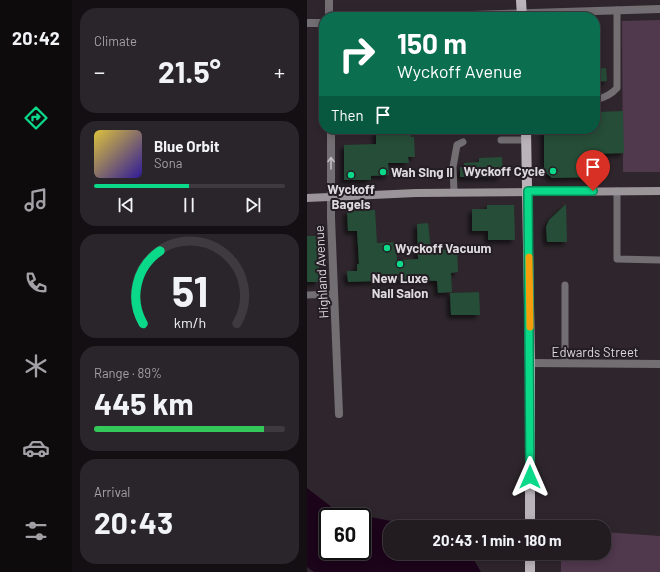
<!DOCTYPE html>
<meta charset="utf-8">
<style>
body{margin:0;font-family:Barlow,sans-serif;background:#2a252a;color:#f1f3f6;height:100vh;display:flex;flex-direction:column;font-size:15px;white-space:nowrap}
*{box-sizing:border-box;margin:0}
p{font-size:13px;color:#a2a1a5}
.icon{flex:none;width:22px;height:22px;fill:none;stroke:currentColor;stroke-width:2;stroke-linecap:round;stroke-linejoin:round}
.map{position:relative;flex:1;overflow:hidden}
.sheet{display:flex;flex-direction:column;gap:8px;padding:8px;background:#130f12;width:235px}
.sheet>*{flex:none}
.hud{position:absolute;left:12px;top:12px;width:281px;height:122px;border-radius:16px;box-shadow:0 2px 10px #0003,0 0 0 1px #3f3a3f;background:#0b6e4f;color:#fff;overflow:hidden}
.speed{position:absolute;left:12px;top:508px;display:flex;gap:8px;font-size:20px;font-weight:700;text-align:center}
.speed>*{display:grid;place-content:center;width:52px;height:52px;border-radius:50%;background:#221c21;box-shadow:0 2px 10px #0003,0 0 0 1px #3f3a3f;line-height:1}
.speed .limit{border:2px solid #111;border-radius:6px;background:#fff;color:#111}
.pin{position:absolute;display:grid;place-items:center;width:34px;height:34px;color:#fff;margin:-41px -17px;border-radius:50% 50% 50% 0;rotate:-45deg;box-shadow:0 0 4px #0007}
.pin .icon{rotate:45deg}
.me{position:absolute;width:44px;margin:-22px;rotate:0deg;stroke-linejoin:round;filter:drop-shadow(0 0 3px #0008)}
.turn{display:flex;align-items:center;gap:14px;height:84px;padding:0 12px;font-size:18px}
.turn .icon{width:52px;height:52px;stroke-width:2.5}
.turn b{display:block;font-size:28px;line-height:34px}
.then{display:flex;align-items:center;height:38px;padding:0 12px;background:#0003;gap:8px;font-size:15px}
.big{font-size:30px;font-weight:700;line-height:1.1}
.sheet .card{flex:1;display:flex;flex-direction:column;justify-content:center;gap:6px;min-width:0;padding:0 14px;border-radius:16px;background:#2a252a}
.sheet .dial{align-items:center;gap:0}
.dial svg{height:104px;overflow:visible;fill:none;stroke:#3f3a3f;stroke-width:7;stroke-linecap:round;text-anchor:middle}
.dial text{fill:#f1f3f6;stroke:none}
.song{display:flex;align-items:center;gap:12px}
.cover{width:48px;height:48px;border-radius:6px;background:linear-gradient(135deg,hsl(50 70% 55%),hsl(250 70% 35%))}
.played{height:4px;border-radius:2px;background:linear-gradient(90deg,#0bd98a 50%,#3f3a3f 50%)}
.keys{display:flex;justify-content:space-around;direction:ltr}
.heat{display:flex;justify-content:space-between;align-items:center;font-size:22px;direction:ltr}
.charge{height:6px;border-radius:3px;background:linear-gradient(90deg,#34c759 89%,#3f3a3f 0)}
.trip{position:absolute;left:76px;top:520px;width:228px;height:40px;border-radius:16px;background:#221c21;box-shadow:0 2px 10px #0003,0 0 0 1px #3f3a3f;font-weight:700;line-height:40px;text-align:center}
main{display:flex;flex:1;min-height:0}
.dock{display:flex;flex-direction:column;width:72px;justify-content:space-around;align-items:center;background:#0e0b0d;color:#a2a1a5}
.dock .icon{width:28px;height:28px}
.dock .selected{color:#0bd98a}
.dock b{font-size:18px;color:#f1f3f6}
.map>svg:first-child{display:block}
.green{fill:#50384d}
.water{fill:#1c041a;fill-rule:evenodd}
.building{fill:#254d38;filter:url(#shadow)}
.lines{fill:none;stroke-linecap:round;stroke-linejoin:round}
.lane{stroke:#726e71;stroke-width:7}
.street{stroke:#726e71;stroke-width:8}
.secondary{stroke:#9b959a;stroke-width:8}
.primary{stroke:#bbb3ba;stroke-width:10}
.oneway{stroke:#c2bec2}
.route-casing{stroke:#078d5a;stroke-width:10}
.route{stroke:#0bd98a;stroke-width:7}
.slow{stroke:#f59e0b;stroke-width:7}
.poi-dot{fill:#0bd98a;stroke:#241d23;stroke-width:1.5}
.labels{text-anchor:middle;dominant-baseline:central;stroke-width:4;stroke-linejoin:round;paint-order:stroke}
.poi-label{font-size:13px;font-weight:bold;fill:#ddd9dd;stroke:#241d23;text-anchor:start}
.street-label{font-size:13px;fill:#ddd9dd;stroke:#241d23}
</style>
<main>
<nav class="dock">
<b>20:42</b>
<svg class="icon selected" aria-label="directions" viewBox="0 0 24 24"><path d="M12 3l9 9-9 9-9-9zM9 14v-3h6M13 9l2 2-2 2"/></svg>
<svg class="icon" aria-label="music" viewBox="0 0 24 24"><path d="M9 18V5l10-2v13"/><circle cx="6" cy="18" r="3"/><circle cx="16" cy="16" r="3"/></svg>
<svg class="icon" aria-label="phone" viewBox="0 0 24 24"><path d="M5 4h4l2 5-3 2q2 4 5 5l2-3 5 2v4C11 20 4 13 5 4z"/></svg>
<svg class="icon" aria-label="climate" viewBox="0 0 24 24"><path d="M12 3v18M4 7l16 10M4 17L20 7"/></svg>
<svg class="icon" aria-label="car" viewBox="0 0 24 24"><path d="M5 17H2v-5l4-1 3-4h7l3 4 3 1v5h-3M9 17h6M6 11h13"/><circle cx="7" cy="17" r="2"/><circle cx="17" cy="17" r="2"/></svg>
<svg class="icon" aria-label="filters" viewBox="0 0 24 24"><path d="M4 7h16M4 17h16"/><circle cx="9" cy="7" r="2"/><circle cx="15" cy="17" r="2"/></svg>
</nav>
<section class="sheet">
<div class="card"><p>Climate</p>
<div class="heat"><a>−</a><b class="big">21.5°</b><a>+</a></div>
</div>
<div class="card">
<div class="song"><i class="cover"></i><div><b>Blue Orbit</b><p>Sona</p></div></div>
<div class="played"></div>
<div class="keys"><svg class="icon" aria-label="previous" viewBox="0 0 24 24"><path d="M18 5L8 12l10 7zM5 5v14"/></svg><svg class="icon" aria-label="pause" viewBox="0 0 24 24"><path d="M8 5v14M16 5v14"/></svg><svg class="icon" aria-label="next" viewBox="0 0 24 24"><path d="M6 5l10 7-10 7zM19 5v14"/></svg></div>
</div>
<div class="card dial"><svg viewBox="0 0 100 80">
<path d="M14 69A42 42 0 1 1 86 69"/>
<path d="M14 69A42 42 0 0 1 27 13" stroke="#0bd98a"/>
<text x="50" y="56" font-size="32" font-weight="700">51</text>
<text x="50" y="72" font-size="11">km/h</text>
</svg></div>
<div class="card"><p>Range · 89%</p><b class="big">445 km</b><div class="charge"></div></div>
<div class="card"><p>Arrival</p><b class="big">20:43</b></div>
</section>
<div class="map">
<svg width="353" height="572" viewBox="0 0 353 572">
<defs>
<filter id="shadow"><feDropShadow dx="-3.5" dy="3.5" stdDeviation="2" flood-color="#0009"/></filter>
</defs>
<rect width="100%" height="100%" fill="#2e262c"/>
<!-- green -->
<path class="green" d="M353,20V172H316L315,21Z
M297,532L353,536V572H254V553H297Z"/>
<!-- water -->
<path class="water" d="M0,488L26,508L48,514L115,527H83V553H163L174,572H7L0,567ZM21,517H55V551H21Z"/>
<!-- building -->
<path class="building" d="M299,68L300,81L288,82V69Z
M316,111L317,153L288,154V177L245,178L237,171V129H288V112Z
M69,131H104V137H107L108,157H101L102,163H81L82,175L64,176V180H37V145L69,144Z
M195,157L196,174L192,177H153V167H157V163L172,162V158Z
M259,204L260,242H240L239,227L242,220Z
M180,205H207L208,240H181V231H165V209H180Z
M68,210L70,243L89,242L90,260L111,259L110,224L121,223L124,250L150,249L151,272L144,273L145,292L131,293L130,281L100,280L41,282L40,271H50V264H52L50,231H41L40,211Z
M0,236H11L12,282H0Z
M172,292L173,315H144L143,293Z"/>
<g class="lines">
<!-- lane -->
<path class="lane" d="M288,100C297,98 304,95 310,88V10
M194,140H219
M310,191V259L353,260
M147,192L146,167L150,145L156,142
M0,295L27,294
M258,363V285"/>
<!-- street -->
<path class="street" d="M22,0V17
M103,17L353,9
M0,23H17
M24,129V218L32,414
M223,363L353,364"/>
<!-- secondary -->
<path class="secondary" d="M0,198L109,193L353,191"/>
<!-- primary -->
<path class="primary" d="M214,0L215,17
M219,129L223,363V527
M223,553V572"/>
</g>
<!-- one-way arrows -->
<defs><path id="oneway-shaft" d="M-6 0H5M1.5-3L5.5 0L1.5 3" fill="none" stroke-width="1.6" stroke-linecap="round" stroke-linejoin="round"/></defs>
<use class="oneway" href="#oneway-shaft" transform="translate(24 163) rotate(-90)"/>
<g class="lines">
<!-- route casing -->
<g class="route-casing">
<path id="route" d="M223,477L221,191H286"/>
</g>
<!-- route -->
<use href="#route" class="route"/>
<!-- slow -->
<path class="slow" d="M222,257L223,327"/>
</g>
<!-- markers -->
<g class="poi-dot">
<circle cx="246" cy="171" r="4"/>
<circle cx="76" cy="172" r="4"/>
<circle cx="44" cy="175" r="4"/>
<circle cx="80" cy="248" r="4"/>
<circle cx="93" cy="264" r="4"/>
</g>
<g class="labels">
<!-- poi labels -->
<g class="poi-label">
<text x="238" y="171" text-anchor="end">Wyckoff Cycle</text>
<text x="84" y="172">Wah Sing II</text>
<text x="44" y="189" text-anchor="middle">Wyckoff<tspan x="44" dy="15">Bagels</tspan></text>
<text x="88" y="248">Wyckoff Vacuum</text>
<text x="93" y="278" text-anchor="middle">New Luxe<tspan x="93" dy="15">Nail Salon</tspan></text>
</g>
<!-- street labels -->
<g class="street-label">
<text transform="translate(14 272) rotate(-93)">Highland Avenue</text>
<text x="288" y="352">Edwards Street</text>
</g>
</g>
</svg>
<div class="speed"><div class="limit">60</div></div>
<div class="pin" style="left:286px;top:191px;background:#d93025"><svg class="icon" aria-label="arrive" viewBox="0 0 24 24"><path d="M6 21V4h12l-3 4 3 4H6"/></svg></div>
<svg class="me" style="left:223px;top:477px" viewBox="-20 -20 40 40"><path d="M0-17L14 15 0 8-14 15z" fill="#0bd98a" stroke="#fff" stroke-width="4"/></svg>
<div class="trip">20:43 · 1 min · 180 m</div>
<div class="hud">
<div class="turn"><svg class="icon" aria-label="right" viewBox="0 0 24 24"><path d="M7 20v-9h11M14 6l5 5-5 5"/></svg><div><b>150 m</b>Wyckoff Avenue</div></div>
<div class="then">Then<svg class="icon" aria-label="arrive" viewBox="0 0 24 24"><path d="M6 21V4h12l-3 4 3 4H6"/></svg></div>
</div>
</div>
</main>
